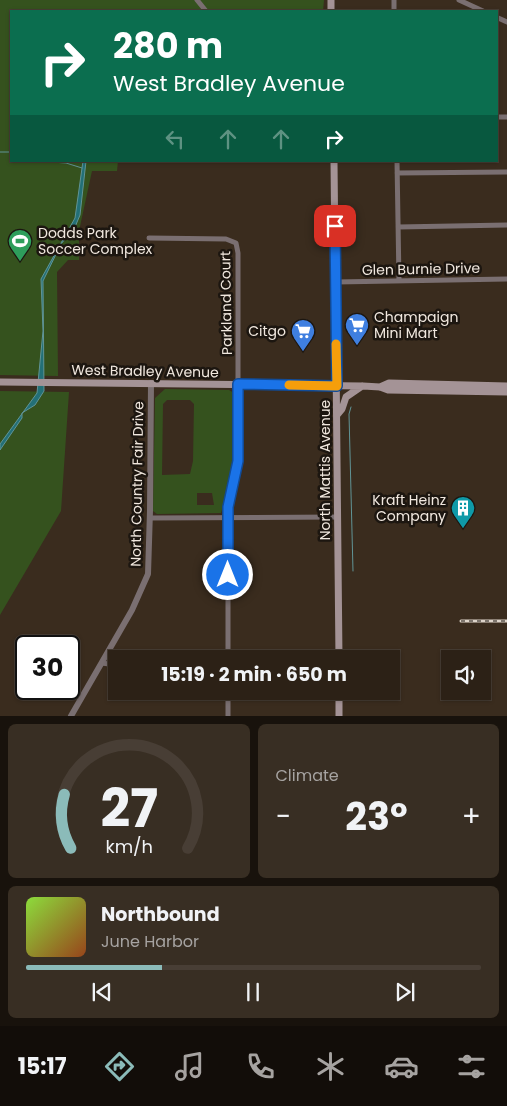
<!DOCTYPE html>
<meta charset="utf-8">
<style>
body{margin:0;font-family:Poppins,sans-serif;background:#382e23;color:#f1f3f6;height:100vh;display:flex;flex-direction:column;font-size:19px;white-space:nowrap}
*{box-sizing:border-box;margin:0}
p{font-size:16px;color:#a6a3a1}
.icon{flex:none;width:28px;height:28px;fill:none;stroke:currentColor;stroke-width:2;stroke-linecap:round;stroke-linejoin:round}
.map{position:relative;height:716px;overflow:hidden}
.sheet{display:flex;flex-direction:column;gap:8px;padding:8px;background:#18120c;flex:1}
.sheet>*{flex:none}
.hud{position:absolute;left:10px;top:10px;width:488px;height:152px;border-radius:0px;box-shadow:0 1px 4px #0004,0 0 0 1px #483e35;background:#0b6e4f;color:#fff;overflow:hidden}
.buttons{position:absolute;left:441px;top:650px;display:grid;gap:10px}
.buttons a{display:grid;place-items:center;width:50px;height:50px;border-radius:0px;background:#2c2116;box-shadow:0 1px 4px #0004,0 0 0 1px #483e35;font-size:25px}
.speed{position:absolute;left:15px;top:635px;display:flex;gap:10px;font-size:25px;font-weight:700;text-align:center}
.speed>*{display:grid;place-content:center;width:65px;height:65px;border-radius:50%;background:#2c2116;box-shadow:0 1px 4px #0004,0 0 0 1px #483e35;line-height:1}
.speed .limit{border:2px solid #111;border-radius:8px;background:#fff;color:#111}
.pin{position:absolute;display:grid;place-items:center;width:42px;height:42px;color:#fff;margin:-21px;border-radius:10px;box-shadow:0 2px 8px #0006}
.me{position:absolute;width:55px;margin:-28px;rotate:0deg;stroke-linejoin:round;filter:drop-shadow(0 0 4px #0008)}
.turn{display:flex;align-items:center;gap:18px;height:105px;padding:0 20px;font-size:22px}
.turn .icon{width:65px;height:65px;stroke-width:2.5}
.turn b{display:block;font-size:35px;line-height:42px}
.lanes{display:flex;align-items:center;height:48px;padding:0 20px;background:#0003;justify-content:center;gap:25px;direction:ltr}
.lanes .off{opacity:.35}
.big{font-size:38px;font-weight:700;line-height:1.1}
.sheet .card{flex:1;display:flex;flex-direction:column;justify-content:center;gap:8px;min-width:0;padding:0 18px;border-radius:8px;background:#382e23}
.sheet .dial{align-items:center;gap:0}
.dial svg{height:130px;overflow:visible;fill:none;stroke:#483e35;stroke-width:7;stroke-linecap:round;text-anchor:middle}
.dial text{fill:#f1f3f6;stroke:none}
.song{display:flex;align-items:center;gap:15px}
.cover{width:60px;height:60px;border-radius:8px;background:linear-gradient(135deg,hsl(90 70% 55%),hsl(20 70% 35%))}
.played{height:5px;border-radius:2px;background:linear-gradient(90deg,#8bbbb9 30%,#483e35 30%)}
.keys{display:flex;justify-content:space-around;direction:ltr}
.heat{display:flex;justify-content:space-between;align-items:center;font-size:28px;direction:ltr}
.sheet .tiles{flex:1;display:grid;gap:8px;grid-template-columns:1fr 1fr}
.card:last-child{grid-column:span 2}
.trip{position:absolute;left:108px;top:650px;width:292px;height:50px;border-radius:0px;background:#2c2116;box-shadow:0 1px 4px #0004,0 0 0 1px #483e35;font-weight:700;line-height:50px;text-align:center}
.tabs{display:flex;height:80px;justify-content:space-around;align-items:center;background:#120d09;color:#a6a3a1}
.tabs .icon{width:35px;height:35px}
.tabs .current{color:#8bbbb9}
.tabs b{font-size:22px;color:#f1f3f6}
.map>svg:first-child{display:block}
.green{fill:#35521e;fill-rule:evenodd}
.water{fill:#237077;stroke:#619496}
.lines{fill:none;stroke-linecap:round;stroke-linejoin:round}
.stream{stroke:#619496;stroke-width:1}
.minor{stroke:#7a6f71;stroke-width:5}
.tertiary{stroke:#7a6f71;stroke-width:6}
.secondary{stroke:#a49396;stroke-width:7}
.rail-casing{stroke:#ddd4ca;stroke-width:3}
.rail{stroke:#1c1610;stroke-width:1;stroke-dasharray:4;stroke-linecap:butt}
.route-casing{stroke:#114b97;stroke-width:12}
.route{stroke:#1a73e8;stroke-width:9}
.slow{stroke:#f59e0b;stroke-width:9}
.labels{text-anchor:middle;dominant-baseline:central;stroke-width:5;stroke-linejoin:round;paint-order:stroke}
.poi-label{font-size:14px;fill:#f1e8df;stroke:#1c1610;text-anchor:start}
.street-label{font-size:14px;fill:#f1e8df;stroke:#1c1610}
</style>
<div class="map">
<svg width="507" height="716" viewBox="0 0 507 716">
<rect width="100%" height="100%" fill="#3a2c1e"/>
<!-- green -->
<path class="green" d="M0,0H324L323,11H11V161H118L117,171H92L79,231V260H68L57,272L58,376L0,375Z
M165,389L229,390L234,393L233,471L221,513L157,514L153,511L155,398ZM167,400H190L194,404L193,461L190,474L162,475L163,404ZM197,493H212L214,505H197Z
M0,391L69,392L61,511L0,615Z"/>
<!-- water -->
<path class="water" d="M83,161H86L80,215L75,227L61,244L43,281L44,391L35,405L22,413V418L0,450V444L37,393L43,331L41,279L75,218Z"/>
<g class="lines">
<!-- stream -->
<path class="stream" d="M0,152H11
M37,161L66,163L82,168
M351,407L349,414L353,571"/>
<!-- minor -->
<path class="minor" d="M197,0L206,11
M394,0V11
M459,0L483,11
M496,17L507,22
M496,117H507
M397,161L399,281
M397,173L507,172
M398,227L507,225
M149,238L226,239L236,243L238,253V461L228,507V659
M336,282L507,279
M150,518L338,517
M102,663L116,665
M228,691V716"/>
<!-- tertiary -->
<path class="tertiary" d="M71,716L132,610L148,574L150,511L151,383"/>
<!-- secondary -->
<path class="secondary" d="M331,0V11
M334,161L339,659
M0,382L363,386L380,387L388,390L507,392
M380,387L389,383L507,386
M337,415L342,409L346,397L362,386
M339,691V716"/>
<!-- rail casing -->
<g class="rail-casing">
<path id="rail" d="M461,621H507"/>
</g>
<!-- rail -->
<use href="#rail" class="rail"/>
</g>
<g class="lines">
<!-- route casing -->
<g class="route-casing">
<path id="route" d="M228,575V507L238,461V384L337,386L335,226"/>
</g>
<!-- route -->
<use href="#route" class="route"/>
<!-- slow -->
<path class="slow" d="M289,385L337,386L336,344"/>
</g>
<!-- icons -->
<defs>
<g id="stadium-pin" transform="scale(1.25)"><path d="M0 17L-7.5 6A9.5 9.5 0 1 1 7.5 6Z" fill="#2e9e5b" stroke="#1c1610"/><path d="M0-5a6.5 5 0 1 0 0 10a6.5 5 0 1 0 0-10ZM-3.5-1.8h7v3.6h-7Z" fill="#fff"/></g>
<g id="supermarket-pin" transform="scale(1.25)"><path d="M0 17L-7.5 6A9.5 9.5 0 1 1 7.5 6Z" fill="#3f7fe0" stroke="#1c1610"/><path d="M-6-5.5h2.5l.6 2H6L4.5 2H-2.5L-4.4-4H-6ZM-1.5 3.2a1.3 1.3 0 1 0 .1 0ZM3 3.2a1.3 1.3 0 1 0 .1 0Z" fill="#fff"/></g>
<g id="building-pin" transform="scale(1.25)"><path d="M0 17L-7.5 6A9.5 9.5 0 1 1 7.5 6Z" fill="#0f9aa8" stroke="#1c1610"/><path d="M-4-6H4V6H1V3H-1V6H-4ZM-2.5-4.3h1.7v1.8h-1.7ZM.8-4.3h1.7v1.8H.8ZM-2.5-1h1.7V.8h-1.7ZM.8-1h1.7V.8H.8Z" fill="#fff"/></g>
</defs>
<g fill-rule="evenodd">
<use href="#stadium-pin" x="20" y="241"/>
<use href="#supermarket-pin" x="357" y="325"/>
<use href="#supermarket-pin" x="303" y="331"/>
<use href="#building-pin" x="463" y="508"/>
</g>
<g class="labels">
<!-- poi labels -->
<g class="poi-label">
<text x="38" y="233">Dodds Park<tspan x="38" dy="16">Soccer Complex</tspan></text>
<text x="374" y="317">Champaign<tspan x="374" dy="16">Mini Mart</tspan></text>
<text x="286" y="331" text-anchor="end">Citgo</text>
<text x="446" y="500" text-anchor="end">Kraft Heinz<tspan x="446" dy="16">Company</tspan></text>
</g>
<!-- street labels -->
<g class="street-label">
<text transform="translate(421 269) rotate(-1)">Glen Burnie Drive</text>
<text transform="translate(226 303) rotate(-91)">Parkland Court</text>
<text transform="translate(145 371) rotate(1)">West Bradley Avenue</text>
<text transform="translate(325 470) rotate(-90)">North Mattis Avenue</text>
<text transform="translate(137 484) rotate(-89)">North Country Fair Drive</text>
</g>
</g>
</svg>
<div class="buttons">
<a><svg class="icon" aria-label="sound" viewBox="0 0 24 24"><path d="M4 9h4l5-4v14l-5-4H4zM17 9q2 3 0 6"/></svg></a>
</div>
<div class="speed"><div class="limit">30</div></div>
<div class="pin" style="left:335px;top:226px;background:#d93025"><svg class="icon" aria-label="arrive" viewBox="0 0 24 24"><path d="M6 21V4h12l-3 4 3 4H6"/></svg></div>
<svg class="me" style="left:228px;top:575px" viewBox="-20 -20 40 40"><circle r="17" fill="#1a73e8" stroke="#fff" stroke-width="3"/><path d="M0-11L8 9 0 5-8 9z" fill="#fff"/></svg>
<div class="trip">15:19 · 2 min · 650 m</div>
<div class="hud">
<div class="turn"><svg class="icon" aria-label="right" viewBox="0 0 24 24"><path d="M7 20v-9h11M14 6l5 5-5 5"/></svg><div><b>280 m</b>West Bradley Avenue</div></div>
<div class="lanes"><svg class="icon off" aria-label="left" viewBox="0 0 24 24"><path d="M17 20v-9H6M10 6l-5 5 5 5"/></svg><svg class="icon off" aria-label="ahead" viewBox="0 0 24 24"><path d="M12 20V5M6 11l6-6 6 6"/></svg><svg class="icon off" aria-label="ahead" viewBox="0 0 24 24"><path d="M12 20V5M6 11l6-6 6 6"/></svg><svg class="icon" aria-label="right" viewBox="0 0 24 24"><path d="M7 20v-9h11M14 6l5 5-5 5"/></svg></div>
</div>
</div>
<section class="sheet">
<div class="tiles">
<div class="card dial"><svg viewBox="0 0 100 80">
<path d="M14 69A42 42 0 1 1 86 69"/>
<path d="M14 69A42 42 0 0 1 10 36" stroke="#8bbbb9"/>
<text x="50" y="56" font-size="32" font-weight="700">27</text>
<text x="50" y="72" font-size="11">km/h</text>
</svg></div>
<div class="card"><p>Climate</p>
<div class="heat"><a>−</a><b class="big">23°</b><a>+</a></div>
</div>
<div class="card">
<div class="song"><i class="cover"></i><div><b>Northbound</b><p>June Harbor</p></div></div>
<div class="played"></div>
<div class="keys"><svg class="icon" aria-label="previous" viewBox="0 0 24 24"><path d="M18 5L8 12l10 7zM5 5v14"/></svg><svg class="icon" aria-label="pause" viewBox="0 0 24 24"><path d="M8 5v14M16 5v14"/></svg><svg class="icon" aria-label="next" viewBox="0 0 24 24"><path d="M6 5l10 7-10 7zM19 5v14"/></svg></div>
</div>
</div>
</section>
<nav class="tabs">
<b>15:17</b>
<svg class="icon current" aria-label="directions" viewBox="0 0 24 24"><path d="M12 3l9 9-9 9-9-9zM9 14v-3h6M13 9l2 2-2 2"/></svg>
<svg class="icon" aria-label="music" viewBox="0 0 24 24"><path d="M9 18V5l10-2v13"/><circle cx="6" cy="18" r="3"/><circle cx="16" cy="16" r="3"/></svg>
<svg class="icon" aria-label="phone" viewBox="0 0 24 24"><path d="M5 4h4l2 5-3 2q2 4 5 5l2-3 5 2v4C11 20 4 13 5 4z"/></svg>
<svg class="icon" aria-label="climate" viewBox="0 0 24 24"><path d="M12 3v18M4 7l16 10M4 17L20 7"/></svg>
<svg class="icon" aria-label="car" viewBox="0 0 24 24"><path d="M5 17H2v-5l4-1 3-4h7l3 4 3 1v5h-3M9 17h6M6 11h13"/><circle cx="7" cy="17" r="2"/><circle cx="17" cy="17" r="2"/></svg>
<svg class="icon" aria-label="filters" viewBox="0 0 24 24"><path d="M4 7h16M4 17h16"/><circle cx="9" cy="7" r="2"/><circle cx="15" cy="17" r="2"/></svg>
</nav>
